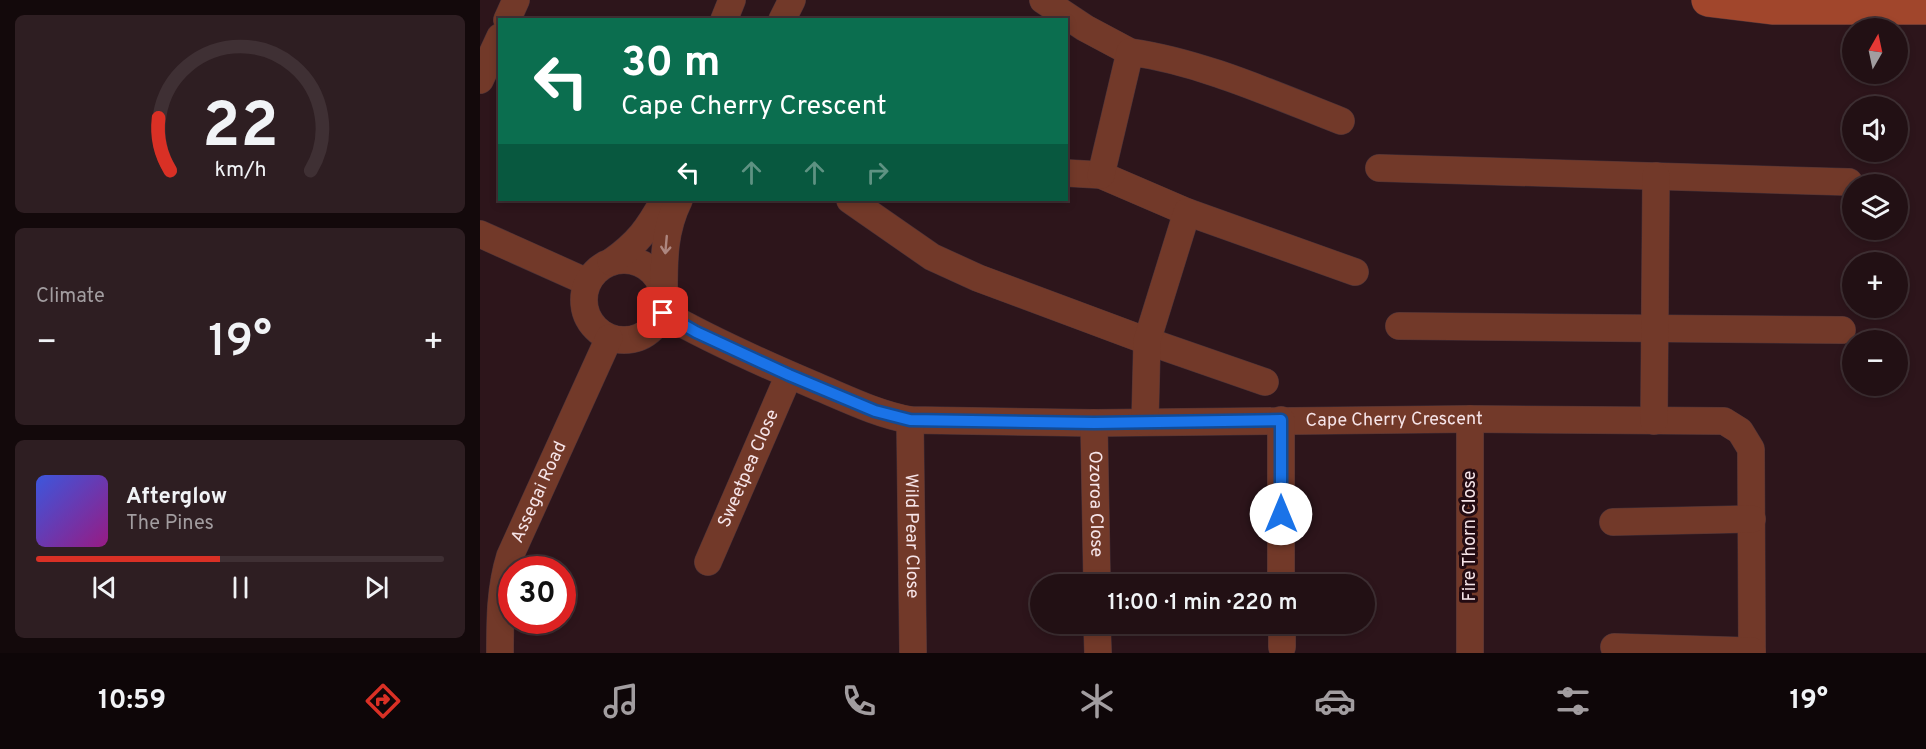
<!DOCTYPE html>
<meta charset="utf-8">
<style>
body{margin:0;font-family:Overpass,sans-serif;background:#2e1e22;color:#f1f3f6;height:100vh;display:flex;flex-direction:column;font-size:22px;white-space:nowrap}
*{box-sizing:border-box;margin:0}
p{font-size:20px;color:#a29da0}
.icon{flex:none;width:33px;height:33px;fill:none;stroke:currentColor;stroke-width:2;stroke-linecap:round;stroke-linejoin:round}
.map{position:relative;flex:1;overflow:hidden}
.details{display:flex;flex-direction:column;gap:15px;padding:15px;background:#13090b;width:480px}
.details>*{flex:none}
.banner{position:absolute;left:18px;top:18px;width:570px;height:183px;border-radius:0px;box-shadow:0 3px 9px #0003,0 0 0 2px #3f3034;background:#0b6e4f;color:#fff;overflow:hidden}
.needle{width:39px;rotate:9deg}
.tools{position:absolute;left:1362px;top:18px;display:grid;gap:12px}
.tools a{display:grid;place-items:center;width:66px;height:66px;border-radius:50%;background:#221014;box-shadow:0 3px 9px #0003,0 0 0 2px #3f3034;font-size:30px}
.speed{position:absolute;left:18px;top:556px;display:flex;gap:12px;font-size:30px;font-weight:700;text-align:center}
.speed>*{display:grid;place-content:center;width:78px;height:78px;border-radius:50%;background:#221014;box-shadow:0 3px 9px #0003,0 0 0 2px #3f3034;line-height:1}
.speed .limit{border:9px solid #d22;background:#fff;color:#111}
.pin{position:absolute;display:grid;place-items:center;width:51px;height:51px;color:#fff;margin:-26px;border-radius:12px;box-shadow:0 3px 9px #0006}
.me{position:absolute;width:66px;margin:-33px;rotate:0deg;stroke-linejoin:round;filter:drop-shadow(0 0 4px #0008)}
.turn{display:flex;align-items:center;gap:21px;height:126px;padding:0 24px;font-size:27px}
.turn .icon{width:78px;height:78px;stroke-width:2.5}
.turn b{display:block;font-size:42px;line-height:51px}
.lanes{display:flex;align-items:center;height:57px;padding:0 24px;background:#0003;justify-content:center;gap:30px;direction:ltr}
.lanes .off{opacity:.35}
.big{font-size:45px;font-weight:600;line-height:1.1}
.details .tile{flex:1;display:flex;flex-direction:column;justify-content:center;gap:9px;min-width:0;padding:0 21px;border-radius:9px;background:#2e1e22}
.details .dial{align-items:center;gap:0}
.dial svg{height:156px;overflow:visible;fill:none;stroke:#3f3034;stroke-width:7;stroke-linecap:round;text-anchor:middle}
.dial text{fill:#f1f3f6;stroke:none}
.song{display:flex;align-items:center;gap:18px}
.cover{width:72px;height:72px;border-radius:9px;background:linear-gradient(135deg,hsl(230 70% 55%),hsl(310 70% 35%))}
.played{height:6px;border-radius:3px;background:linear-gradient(90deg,#d93025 45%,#3f3034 45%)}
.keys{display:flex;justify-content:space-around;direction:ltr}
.heat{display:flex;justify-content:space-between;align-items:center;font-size:33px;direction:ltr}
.trip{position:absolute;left:550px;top:574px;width:345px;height:60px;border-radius:30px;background:#221014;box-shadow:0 3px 9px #0003,0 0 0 2px #3f3034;font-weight:600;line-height:60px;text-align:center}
.tabs{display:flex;height:96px;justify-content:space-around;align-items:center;background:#0e0608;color:#a29da0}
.tabs .icon{width:42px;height:42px}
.tabs .selected{color:#d93025}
.tabs b{font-size:27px;color:#f1f3f6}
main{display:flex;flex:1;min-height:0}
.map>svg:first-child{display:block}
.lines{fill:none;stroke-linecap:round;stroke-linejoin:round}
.street-casing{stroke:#493238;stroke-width:28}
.secondary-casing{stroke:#493238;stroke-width:34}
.street{stroke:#723929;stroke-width:27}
.secondary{stroke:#a1462c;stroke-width:33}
.oneway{stroke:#ad867f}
.route-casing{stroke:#114b97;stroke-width:15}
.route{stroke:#1a73e8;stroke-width:10}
.labels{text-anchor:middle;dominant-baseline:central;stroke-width:6;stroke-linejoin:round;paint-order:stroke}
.street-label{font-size:18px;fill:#f6e4e8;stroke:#230b12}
</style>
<main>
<section class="details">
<div class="tile dial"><svg viewBox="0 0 100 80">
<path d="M14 69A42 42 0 1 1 86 69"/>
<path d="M14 69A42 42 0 0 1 8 42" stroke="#d93025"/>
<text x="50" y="56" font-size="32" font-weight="700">22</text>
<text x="50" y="72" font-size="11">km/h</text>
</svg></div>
<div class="tile"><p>Climate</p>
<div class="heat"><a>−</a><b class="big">19°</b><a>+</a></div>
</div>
<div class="tile">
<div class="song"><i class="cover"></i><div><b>Afterglow</b><p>The Pines</p></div></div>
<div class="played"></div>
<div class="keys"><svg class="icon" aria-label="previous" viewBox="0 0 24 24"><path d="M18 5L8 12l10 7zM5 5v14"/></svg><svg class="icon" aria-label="pause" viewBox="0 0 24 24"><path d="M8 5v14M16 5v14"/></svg><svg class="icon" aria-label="next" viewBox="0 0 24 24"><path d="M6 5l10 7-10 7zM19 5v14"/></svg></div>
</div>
</section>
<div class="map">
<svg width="1446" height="653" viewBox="0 0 1446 653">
<rect width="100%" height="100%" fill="#2d151b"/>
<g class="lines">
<!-- street casing -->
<g class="street-casing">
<g id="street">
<path d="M563,0L605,28L650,52"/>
<path d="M27,20L36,0"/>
<path d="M244,20L252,0"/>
<path d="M302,20L312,0"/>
<path d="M0,80L20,37"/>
<path d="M899,168L1369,182"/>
<path d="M586,173L621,175L707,212"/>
<path d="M621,175L650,52C722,62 794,95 861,121"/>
<path d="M370,200L452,257L498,278L667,341L785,382"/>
<path d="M0,234L107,282"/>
<circle cx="144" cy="300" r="40"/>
<path d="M131,262C158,243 168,229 184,200"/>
<path d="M184,292C184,259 184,230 199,200"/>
<path id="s1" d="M183,313C232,341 284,364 336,386C367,399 397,414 430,420L614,423L990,419L1244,421L1260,431L1271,449L1272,653"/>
<path d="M919,326L1362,330"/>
<path d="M990,419V652"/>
<path id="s2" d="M430,420L433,651"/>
<path d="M801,420V585"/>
<path d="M1174,421L1176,176"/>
<path d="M665,422L667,341L707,212L875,272"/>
<path id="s3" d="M614,423L617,585"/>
<path d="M1133,522L1272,519"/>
<path id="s4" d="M228,562L309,375"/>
<path d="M617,624L618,653"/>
<path d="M802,624V647"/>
<path d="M1134,647L1272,651"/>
<path id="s5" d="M20,653C20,620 20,588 30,556L129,338"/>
</g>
</g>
<!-- secondary casing -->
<g class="secondary-casing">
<path id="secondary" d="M1228,0L1294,8H1446"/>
</g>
<!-- street -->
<use href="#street" class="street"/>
<!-- secondary -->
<use href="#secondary" class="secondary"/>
</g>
<!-- one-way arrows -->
<defs><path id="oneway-shaft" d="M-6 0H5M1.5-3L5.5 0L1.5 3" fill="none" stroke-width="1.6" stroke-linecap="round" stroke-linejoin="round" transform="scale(1.5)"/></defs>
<use class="oneway" href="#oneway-shaft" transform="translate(186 245) rotate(95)"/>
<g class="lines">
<!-- route casing -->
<g class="route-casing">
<path id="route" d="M183,313L216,332L309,375L395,411L430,420L614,423L801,420V514"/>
</g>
<!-- route -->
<use href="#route" class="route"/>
</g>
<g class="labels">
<!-- street labels -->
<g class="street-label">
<text stroke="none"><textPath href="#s1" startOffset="754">Cape Cherry Crescent</textPath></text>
<text stroke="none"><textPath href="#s4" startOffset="102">Sweetpea Close</textPath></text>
<text stroke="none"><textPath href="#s5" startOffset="168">Assegai Road</textPath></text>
<text stroke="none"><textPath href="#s3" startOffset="81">Ozoroa Close</textPath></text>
<text stroke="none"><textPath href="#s2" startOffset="116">Wild Pear Close</textPath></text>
<text transform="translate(990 536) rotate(-90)">Fire Thorn Close</text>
</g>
</g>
</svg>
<div class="tools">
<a><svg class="needle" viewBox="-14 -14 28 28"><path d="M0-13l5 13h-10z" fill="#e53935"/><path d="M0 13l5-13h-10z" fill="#a29da0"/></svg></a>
<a><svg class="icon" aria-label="sound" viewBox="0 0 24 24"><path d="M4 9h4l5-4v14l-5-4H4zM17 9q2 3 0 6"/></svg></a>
<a><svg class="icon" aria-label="layers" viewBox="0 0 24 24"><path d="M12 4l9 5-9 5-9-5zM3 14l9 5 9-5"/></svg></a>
<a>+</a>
<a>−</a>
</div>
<div class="speed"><div class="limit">30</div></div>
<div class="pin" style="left:183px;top:313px;background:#d93025"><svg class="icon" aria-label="arrive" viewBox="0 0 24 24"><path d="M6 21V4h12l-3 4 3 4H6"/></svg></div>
<svg class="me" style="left:801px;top:514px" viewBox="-20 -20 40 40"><circle r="19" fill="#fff"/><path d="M0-13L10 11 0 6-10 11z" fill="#1a73e8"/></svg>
<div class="trip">11:00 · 1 min · 220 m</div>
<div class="banner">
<div class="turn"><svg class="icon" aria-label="left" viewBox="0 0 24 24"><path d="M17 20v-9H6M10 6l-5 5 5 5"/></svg><div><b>30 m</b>Cape Cherry Crescent</div></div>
<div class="lanes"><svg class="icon" aria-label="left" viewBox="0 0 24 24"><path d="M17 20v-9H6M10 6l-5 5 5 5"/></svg><svg class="icon off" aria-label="ahead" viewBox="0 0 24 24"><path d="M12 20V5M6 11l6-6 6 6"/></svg><svg class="icon off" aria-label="ahead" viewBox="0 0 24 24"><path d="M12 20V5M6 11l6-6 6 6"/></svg><svg class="icon off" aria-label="right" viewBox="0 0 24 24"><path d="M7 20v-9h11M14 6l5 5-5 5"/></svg></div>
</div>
</div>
</main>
<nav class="tabs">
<b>10:59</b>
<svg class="icon selected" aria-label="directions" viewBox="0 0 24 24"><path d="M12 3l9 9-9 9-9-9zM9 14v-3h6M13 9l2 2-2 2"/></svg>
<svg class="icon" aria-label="music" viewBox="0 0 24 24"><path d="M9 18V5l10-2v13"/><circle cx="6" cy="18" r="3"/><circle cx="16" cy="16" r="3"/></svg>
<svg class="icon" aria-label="phone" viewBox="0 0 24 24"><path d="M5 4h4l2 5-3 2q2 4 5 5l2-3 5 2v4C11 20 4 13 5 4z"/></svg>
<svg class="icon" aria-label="climate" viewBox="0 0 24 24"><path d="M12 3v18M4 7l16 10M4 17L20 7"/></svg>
<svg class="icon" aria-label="car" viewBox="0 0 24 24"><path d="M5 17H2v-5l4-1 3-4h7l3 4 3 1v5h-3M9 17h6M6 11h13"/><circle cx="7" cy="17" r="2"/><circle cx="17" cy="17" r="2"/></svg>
<svg class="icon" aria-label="filters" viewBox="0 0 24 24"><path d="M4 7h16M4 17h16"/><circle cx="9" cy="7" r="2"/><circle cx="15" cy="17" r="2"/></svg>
<b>19°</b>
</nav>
